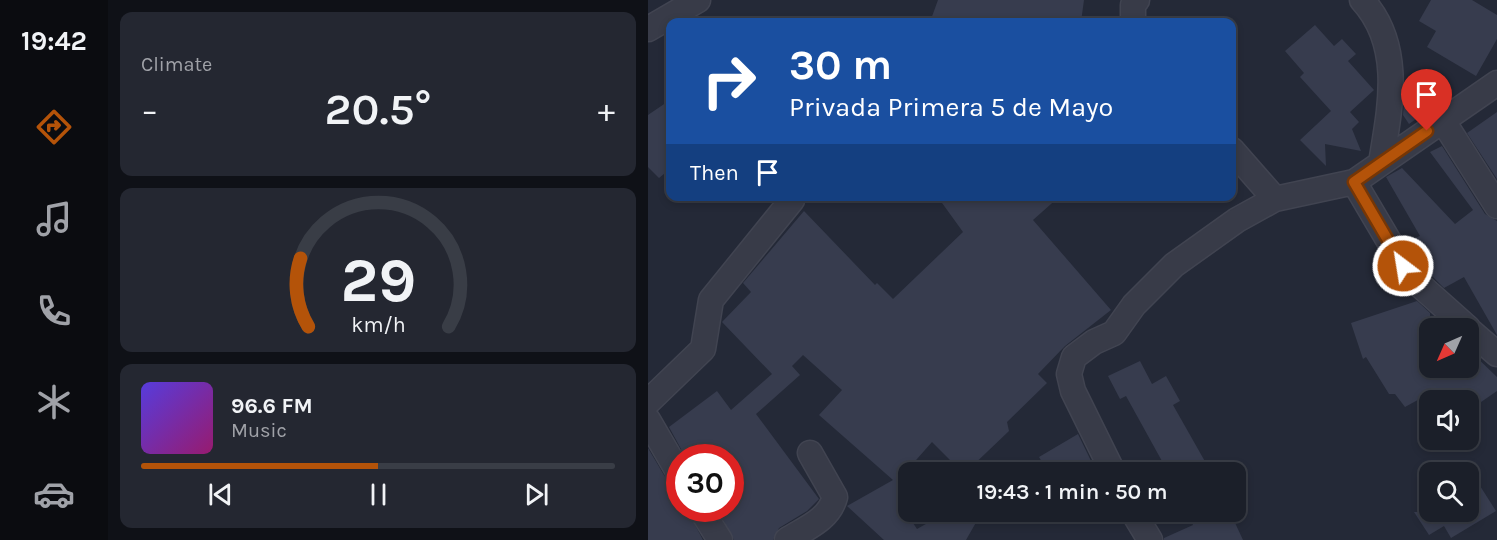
<!DOCTYPE html>
<meta charset="utf-8">
<style>
body{margin:0;font-family:Karla,sans-serif;background:#242731;color:#f1f3f6;height:100vh;display:flex;flex-direction:column;font-size:22px;white-space:nowrap}
*{box-sizing:border-box;margin:0}
p{font-size:20px;color:#a0a2a8}
.icon{flex:none;width:33px;height:33px;fill:none;stroke:currentColor;stroke-width:2;stroke-linecap:round;stroke-linejoin:round}
.map{position:relative;flex:1;overflow:hidden}
.side{display:flex;flex-direction:column;gap:12px;padding:12px;background:#0f1117;width:540px}
.side>*{flex:none}
.banner{position:absolute;left:18px;top:18px;width:570px;height:183px;border-radius:12px;box-shadow:0 3px 9px #0003,0 0 0 2px #393d46;background:#1a4fa0;color:#fff;overflow:hidden}
.needle{width:39px;rotate:225deg}
.controls{position:absolute;left:771px;top:318px;display:grid;gap:12px}
.controls a{display:grid;place-items:center;width:60px;height:60px;border-radius:12px;background:#1b1f29;box-shadow:0 3px 9px #0003,0 0 0 2px #393d46;font-size:30px}
.speed{position:absolute;left:18px;top:444px;display:flex;gap:12px;font-size:30px;font-weight:700;text-align:center}
.speed>*{display:grid;place-content:center;width:78px;height:78px;border-radius:50%;background:#1b1f29;box-shadow:0 3px 9px #0003,0 0 0 2px #393d46;line-height:1}
.speed .limit{border:9px solid #d22;background:#fff;color:#111}
.pin{position:absolute;display:grid;place-items:center;width:51px;height:51px;color:#fff;margin:-62px -26px;border-radius:50% 50% 50% 0;rotate:-45deg;box-shadow:0 0 6px #0007}
.pin .icon{rotate:45deg}
.me{position:absolute;width:66px;margin:-33px;rotate:329deg;stroke-linejoin:round;filter:drop-shadow(0 0 4px #0008)}
.turn{display:flex;align-items:center;gap:21px;height:126px;padding:0 24px;font-size:27px}
.turn .icon{width:78px;height:78px;stroke-width:2.5}
.turn b{display:block;font-size:42px;line-height:51px}
.then{display:flex;align-items:center;height:57px;padding:0 24px;background:#0003;gap:12px;font-size:22px}
.big{font-size:45px;font-weight:600;line-height:1.1}
.side .widget{flex:1;display:flex;flex-direction:column;justify-content:center;gap:9px;min-width:0;padding:0 21px;border-radius:12px;background:#242731}
.side .dial{align-items:center;gap:0}
.dial svg{height:156px;overflow:visible;fill:none;stroke:#393d46;stroke-width:7;stroke-linecap:round;text-anchor:middle}
.dial text{fill:#f1f3f6;stroke:none}
.song{display:flex;align-items:center;gap:18px}
.cover{width:72px;height:72px;border-radius:9px;background:linear-gradient(135deg,hsl(250 70% 55%),hsl(320 70% 35%))}
.played{height:6px;border-radius:3px;background:linear-gradient(90deg,#b45309 50%,#393d46 50%)}
.keys{display:flex;justify-content:space-around;direction:ltr}
.heat{display:flex;justify-content:space-between;align-items:center;font-size:33px;direction:ltr}
.trip{position:absolute;left:250px;top:462px;width:348px;height:60px;border-radius:12px;background:#1b1f29;box-shadow:0 3px 9px #0003,0 0 0 2px #393d46;font-weight:600;line-height:60px;text-align:center}
main{display:flex;flex:1;min-height:0}
.dock{display:flex;flex-direction:column;width:108px;justify-content:space-around;align-items:center;background:#0b0c10;color:#a0a2a8}
.dock .icon{width:42px;height:42px}
.dock .selected{color:#b45309}
.dock b{font-size:27px;color:#f1f3f6}
.map>svg:first-child{display:block}
.building{fill:#373c4e}
.lines{fill:none;stroke-linecap:round;stroke-linejoin:round}
.minor-casing{stroke:#414451;stroke-width:27}
.minor{stroke:#383b48;stroke-width:24}
.route-casing{stroke:#753606;stroke-width:15}
.route{stroke:#b45309;stroke-width:10}
</style>
<main>
<nav class="dock">
<b>19:42</b>
<svg class="icon selected" aria-label="directions" viewBox="0 0 24 24"><path d="M12 3l9 9-9 9-9-9zM9 14v-3h6M13 9l2 2-2 2"/></svg>
<svg class="icon" aria-label="music" viewBox="0 0 24 24"><path d="M9 18V5l10-2v13"/><circle cx="6" cy="18" r="3"/><circle cx="16" cy="16" r="3"/></svg>
<svg class="icon" aria-label="phone" viewBox="0 0 24 24"><path d="M5 4h4l2 5-3 2q2 4 5 5l2-3 5 2v4C11 20 4 13 5 4z"/></svg>
<svg class="icon" aria-label="climate" viewBox="0 0 24 24"><path d="M12 3v18M4 7l16 10M4 17L20 7"/></svg>
<svg class="icon" aria-label="car" viewBox="0 0 24 24"><path d="M5 17H2v-5l4-1 3-4h7l3 4 3 1v5h-3M9 17h6M6 11h13"/><circle cx="7" cy="17" r="2"/><circle cx="17" cy="17" r="2"/></svg>
</nav>
<section class="side">
<div class="widget"><p>Climate</p>
<div class="heat"><a>−</a><b class="big">20.5°</b><a>+</a></div>
</div>
<div class="widget dial"><svg viewBox="0 0 100 80">
<path d="M14 69A42 42 0 1 1 86 69"/>
<path d="M14 69A42 42 0 0 1 10 34" stroke="#b45309"/>
<text x="50" y="56" font-size="32" font-weight="700">29</text>
<text x="50" y="72" font-size="11">km/h</text>
</svg></div>
<div class="widget">
<div class="song"><i class="cover"></i><div><b>96.6 FM</b><p>Music</p></div></div>
<div class="played"></div>
<div class="keys"><svg class="icon" aria-label="previous" viewBox="0 0 24 24"><path d="M18 5L8 12l10 7zM5 5v14"/></svg><svg class="icon" aria-label="pause" viewBox="0 0 24 24"><path d="M8 5v14M16 5v14"/></svg><svg class="icon" aria-label="next" viewBox="0 0 24 24"><path d="M6 5l10 7-10 7zM19 5v14"/></svg></div>
</div>
</section>
<div class="map">
<svg width="849" height="540" viewBox="0 0 849 540">
<rect width="100%" height="100%" fill="#242937"/>
<!-- building -->
<path class="building" d="M290,0H436L433,22H282Z
M783,0H824L849,15V39L828,76L779,47L788,31L771,21Z
M667,25L686,46L694,39L708,54L700,61L726,90L702,112L711,122L704,129L713,151L677,144L678,166L652,140L683,111L652,77L656,73L637,51Z
M789,80L800,96L761,124L755,115L756,103Z
M22,100V169L11,178L0,167V115Z
M849,112V179L819,133Z
M794,146L837,214L849,221V335L816,277L796,288L776,268L782,265L767,238L772,236L738,177L754,168L807,224L825,210L782,152Z
M289,196H412L385,220L463,310L417,346L390,374L399,383L359,422L361,431L318,472H314L284,442L261,468V512H277L265,523L269,529L299,512L330,519L318,540H236L199,506L245,480L171,415L194,390L155,355L144,366L152,375L108,414L171,499L159,511L131,528L125,540H86L69,508H82V458H68L60,445L43,458H38L21,427L69,391L83,410L124,374L74,322L103,292L95,283L156,211L227,285L229,283L245,299L315,232Z
M769,301L782,313V368H820V349L849,377V391L820,411V400H781L777,396L757,407L747,394H741L718,357L715,359L703,323Z
M492,361L504,384L518,376L532,401L525,405L563,472H520L478,396L472,399L460,376Z
M430,434L445,465L432,472H400L391,457Z
M0,448L20,482L32,493V508H38L55,540H0Z
M820,467L848,511L803,538L796,526L781,535L766,512H820Z
M539,512H582L595,540H516V538L545,525Z"/>
<g class="lines">
<!-- minor casing -->
<g class="minor-casing">
<path id="minor" d="M714,0C756,46 742,108 733,163
M485,22V5L489,0
M0,29L50,0
M795,121L849,206
M584,150L627,199
M706,182L755,265L774,287L820,328
M820,329L849,354
M0,402L55,349L63,300L144,200
M0,420L32,475
M465,472L425,391L421,374L426,357L446,342L466,333L486,305L526,265L589,220L627,199L706,182L849,83
M52,508L72,540
M485,512L502,540
M139,540C158,528 181,520 187,497L162,453"/>
</g>
<!-- minor -->
<use href="#minor" class="minor"/>
</g>
<g class="lines">
<!-- route casing -->
<g class="route-casing">
<path id="route" d="M755,266L706,182L779,131"/>
</g>
<!-- route -->
<use href="#route" class="route"/>
</g>
</svg>
<div class="controls">
<a><svg class="needle" viewBox="-14 -14 28 28"><path d="M0-13l5 13h-10z" fill="#e53935"/><path d="M0 13l5-13h-10z" fill="#a0a2a8"/></svg></a>
<a><svg class="icon" aria-label="sound" viewBox="0 0 24 24"><path d="M4 9h4l5-4v14l-5-4H4zM17 9q2 3 0 6"/></svg></a>
<a><svg class="icon" aria-label="search" viewBox="0 0 24 24"><circle cx="10" cy="10" r="6"/><path d="M15 15l6 6"/></svg></a>
</div>
<div class="speed"><div class="limit">30</div></div>
<div class="pin" style="left:779px;top:131px;background:#d93025"><svg class="icon" aria-label="arrive" viewBox="0 0 24 24"><path d="M6 21V4h12l-3 4 3 4H6"/></svg></div>
<svg class="me" style="left:755px;top:266px" viewBox="-20 -20 40 40"><circle r="17" fill="#b45309" stroke="#fff" stroke-width="3"/><path d="M0-11L8 9 0 5-8 9z" fill="#fff"/></svg>
<div class="trip">19:43 · 1 min · 50 m</div>
<div class="banner">
<div class="turn"><svg class="icon" aria-label="right" viewBox="0 0 24 24"><path d="M7 20v-9h11M14 6l5 5-5 5"/></svg><div><b>30 m</b>Privada Primera 5 de Mayo</div></div>
<div class="then">Then<svg class="icon" aria-label="arrive" viewBox="0 0 24 24"><path d="M6 21V4h12l-3 4 3 4H6"/></svg></div>
</div>
</div>
</main>
